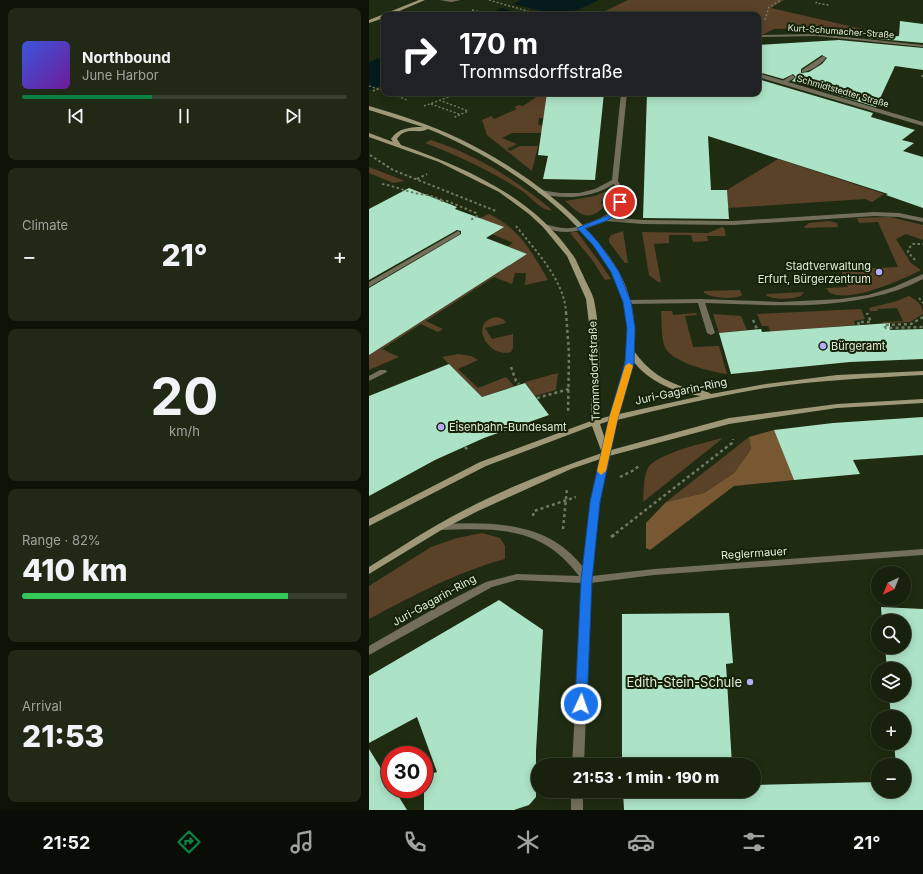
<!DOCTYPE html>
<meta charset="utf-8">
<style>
body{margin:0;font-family:Inter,sans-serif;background:#202916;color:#f1f3f6;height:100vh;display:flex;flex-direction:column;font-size:15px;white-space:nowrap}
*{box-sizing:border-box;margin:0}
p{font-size:13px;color:#9ea39d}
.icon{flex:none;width:22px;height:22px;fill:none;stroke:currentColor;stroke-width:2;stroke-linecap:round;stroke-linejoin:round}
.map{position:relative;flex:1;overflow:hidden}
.side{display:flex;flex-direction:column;gap:8px;padding:8px;background:#0d1207;width:369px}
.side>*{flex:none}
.guide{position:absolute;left:12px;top:12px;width:380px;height:84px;border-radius:8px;box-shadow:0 2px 10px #0003,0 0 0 1px #363e2e;background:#202124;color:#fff;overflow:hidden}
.needle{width:26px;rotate:223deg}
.buttons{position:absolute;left:502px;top:566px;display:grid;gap:8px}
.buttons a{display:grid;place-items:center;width:40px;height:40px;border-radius:50%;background:#17210d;box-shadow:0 2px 10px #0003,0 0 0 1px #363e2e;font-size:20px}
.speed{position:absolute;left:12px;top:746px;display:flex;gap:8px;font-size:20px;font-weight:700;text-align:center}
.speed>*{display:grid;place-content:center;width:52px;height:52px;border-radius:50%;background:#17210d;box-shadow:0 2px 10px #0003,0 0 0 1px #363e2e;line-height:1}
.speed .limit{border:6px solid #d22;background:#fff;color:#111}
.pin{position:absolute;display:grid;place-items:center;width:34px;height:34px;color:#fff;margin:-17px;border:2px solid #fff;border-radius:50%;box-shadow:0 1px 4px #0007}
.me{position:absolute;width:44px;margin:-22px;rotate:3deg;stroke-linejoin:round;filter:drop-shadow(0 0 3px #0008)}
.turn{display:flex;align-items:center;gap:14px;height:84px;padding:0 12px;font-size:18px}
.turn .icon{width:52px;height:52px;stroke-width:2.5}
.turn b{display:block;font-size:28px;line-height:34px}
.big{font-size:30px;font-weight:800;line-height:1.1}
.side .card{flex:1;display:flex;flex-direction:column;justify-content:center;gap:6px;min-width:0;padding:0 14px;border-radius:8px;background:#202916}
.side .dial{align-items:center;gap:0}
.dial b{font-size:52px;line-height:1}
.song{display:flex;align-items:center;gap:12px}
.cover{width:48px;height:48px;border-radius:6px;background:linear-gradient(135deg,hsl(230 70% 55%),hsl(280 70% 35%))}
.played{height:4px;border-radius:2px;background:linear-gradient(90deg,#0b8043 40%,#363e2e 40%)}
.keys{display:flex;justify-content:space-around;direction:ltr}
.heat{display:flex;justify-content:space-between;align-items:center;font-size:22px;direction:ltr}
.charge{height:6px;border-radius:3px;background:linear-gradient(90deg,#34c759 82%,#363e2e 0)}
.trip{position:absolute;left:162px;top:758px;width:230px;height:40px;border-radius:20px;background:#17210d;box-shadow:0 2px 10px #0003,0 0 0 1px #363e2e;font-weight:800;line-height:40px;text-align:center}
.tabs{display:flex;height:64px;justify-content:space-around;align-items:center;background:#090d05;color:#9ea39d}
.tabs .icon{width:28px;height:28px}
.tabs .on{color:#0b8043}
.tabs b{font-size:18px;color:#f1f3f6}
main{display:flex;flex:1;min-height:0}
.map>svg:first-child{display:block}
.green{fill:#5a4229}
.forest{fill:#785733}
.water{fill:#061b1b}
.pier{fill:#1f2c11}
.building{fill:#ace2c6;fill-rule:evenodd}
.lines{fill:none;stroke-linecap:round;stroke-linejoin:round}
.path-far3{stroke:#6f7a64;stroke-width:1.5;stroke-dasharray:2 2;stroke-linecap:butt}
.path-far2{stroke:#6f7a64;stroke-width:2;stroke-dasharray:2.5 2.5;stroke-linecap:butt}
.path-far1{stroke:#6f7a64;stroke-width:2.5;stroke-dasharray:3 3;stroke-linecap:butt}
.path{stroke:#6f7a64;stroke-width:3;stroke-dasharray:4 4;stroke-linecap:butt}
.lane{fill:#736f5b;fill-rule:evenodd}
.street{fill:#736f5b;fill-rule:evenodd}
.secondary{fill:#9e9878;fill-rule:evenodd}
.path-bridge{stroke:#6f7a64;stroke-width:1.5;stroke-dasharray:2 2;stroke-linecap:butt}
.route{fill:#1a73e8;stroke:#114b97}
.slow{fill:#f59e0b}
.poi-dot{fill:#b6acf8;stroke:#152207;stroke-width:1.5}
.labels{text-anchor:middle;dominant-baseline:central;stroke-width:4;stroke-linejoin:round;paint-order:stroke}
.far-street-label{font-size:9px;fill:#e3ecdb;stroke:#152207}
.poi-label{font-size:11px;fill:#e3ecdb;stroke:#152207;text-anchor:start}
.street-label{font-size:11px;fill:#e3ecdb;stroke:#152207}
.near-poi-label{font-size:13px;fill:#e3ecdb;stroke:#152207;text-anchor:end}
</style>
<main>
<section class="side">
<div class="card">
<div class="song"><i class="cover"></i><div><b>Northbound</b><p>June Harbor</p></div></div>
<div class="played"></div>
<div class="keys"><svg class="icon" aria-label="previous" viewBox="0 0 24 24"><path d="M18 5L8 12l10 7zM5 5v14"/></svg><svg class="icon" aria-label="pause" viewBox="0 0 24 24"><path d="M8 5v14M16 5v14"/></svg><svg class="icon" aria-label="next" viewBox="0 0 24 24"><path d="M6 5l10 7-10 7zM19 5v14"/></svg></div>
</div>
<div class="card"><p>Climate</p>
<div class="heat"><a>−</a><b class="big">21°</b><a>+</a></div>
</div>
<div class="card dial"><b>20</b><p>km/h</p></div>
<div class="card"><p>Range · 82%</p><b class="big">410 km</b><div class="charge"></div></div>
<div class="card"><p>Arrival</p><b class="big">21:53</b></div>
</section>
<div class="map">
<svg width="554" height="810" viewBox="0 0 554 810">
<rect width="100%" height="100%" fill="#1f2c11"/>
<!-- green -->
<path class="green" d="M259,0H415L402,8L502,31L449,28L405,29L389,37V15H228Z
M173,93H182L174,118H170L169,125L178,126L176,133H143L133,138L148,144L138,149L141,151L151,146H169L163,171L118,135L113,120L122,116L125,119L148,109L145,107L150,105L154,106Z
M62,140C110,156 145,179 183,210C173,212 161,196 153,191C122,171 90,156 56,143Z
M409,159L515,194L503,202L496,199L359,208L358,190Z
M0,167L36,181L24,183L0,173Z
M240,190L232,203L237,205C219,223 212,215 196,201L226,196Z
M120,214C150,228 163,252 179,280L156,285L157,273H146L143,284L125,277L57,321L74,329L69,332L52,324L13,349L30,357L0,370V346L8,350L158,254L139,246L144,243L123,234L111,218Z
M521,217L554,225V240L537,234L527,239L542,263L552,270C532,280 483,303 461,293L457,288L479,287L470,265H484L486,269L529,267L509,222L490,223L488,218Z
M460,221L468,223L469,227L436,228L435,227L440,223Z
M353,227L355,228L357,236H338L339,241L324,242L322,235H300V243L285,244L292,282H289L280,275L273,232L339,233Z
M254,231L259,263H256L240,242V239L242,235Z
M204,232H208L229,260L242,279L236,280L224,261L201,233Z
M371,290L373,295C367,300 342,298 335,293V291Z
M435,292L432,296C424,299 406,300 398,296L397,294Z
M540,296C548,301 554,304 554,314L541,322L514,323L513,322L534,321L528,308L508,309L509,311H501L500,308L528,301Z
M492,309L496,319L485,321L486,325L402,332L399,326H393L388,314Z
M292,311H303L304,315L327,313L328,315L316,316L324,347L350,346L358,374C343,372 299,362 295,345C292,334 293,322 292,311Z
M344,314L372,316L378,330L350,333Z
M128,317L134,319L137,323L116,328L123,339L144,334V348L142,352C119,359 98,321 128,317Z
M89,354L102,356L109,360L89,369L109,388L137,377L145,386L113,397L73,357Z
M189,373L187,390L166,396L156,382Z
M380,437L382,449L365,473L335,493L297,502Z
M354,438L274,502C275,491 274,477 279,468C286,454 338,442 354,438Z
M113,533L131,538L136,546V559C87,572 44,596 0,619V586L62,547L88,538Z"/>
<!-- forest -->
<path class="forest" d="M405,430L425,480L365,486L281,550L277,548V523L297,502L335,493L365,473L382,449L380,437Z"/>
<!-- water -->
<path class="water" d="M153,0H230L197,15H116Z
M15,56V85L0,90V62Z"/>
<!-- pier -->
<path class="pier" d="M141,3L175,12L188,15H156L130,7Z"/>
<!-- building -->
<path class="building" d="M531,21L554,24V43L499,38L530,36Z
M470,40L554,48V70L526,66L507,107L423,81L427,77L424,74L414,79L389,72V45ZM453,55L458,58L453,64L440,72L432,73V69Z
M389,79L504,113L502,117L546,130L533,140L545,143L534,151L554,157V208L517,195L519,194L339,136L342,190H358L360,219L274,218L278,93H389Z
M178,93H235L226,180L174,179L179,156L169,155Z
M40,188L88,207L86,209L135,227L117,238L158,254L0,355V288L92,234V231L88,230L0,280V209Z
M521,323V330L554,329V359L481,362L362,374L350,333L392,329L393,332Z
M80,364L113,397L156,383L180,415L115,438L66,460L0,496V396Z
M554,417V455L484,460L491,474L425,480L405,430L464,423Z
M130,600L174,630L167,751V797L160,805L145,810H55V776L68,772L48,717L0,743V676Z
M512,607L554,609V810H255L254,791H385V785L509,782V791H535V765H527L525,743H535V717H522L520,695H535V669H518L516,647H535V621H513Z
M360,613L364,663L357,664L363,765H253V614Z
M0,749L21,783V789H25L38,810H0Z"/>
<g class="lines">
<!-- path-far3 -->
<path class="path-far3" d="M120,0L172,15
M448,2L447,3L459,5L458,6
M103,10L124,15
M396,20L400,7L412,0
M552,76H554
M4,91L15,87
M21,93L38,100
M70,100L99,111L84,118
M62,104L90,114
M55,106L91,93"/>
<!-- path-far2 -->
<path class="path-far2" d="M1,155L24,170L127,211
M48,179L58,174
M13,184C26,186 38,192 51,194C60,195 65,197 73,200
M72,201H78L107,213L108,216L100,221
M147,226C166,250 196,281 197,313
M546,260L539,252L540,248L544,244H554
M550,298L554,303"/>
<!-- path-far1 -->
<path class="path-far1" d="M197,312L200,354L199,414
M554,317L542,324L515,325L517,328L554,327
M384,320L388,329
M490,325L489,322H502L498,313
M142,367L147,381L150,384
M168,398L200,389
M96,447L100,451
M251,477L265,470L271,465
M164,516L165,511L207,497
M194,529L198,488
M247,533L363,443L364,439"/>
<!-- path -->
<path class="path" d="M242,537L249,532"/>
<!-- lane -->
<path class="lane" d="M71,0H92L82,2Z
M454,56L457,58C452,64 441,72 433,72V70Z
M423,75L426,77L425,78L416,84H412V82Z
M505,212L530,213L554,218V222L530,217L505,216L364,225L274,224L236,221L233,219L236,217L274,220L364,221Z
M89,231L91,232V234L0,287V282Z
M554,274V279C546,283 537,287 529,290C466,311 401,305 336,303L346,333L342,335L338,333L329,303L258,304L254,302L258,300L332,299L412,302L472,299L499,295L525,287Z
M11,370H17L18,372L0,381V376Z"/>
<!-- street -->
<path class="street" d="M448,34L554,45V47L448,36L389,37V35Z
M389,73L554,122V126L389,77Z
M252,93H258L249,181C253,188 257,196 254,204C248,220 213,232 198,232C189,232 182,230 174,227V225L176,224C184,226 192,229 201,228C207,228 213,225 219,223C238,216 257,208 245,184C226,196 204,199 183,196C178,195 172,195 168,192L171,190L191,193H210L226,189L243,180Z
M237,451L241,454C231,494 224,535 223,576L285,569L554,549V555L285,575L222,583L215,765H203L213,583L148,580L123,587L0,655V646L68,607L117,582L148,574L210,576C173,526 128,528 71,530L68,529L66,527L68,525L71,524C124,522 179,521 214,567L224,488L233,454Z
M202,791H214V810H202Z"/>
<!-- secondary -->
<path class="secondary" d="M50,0H56L21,15H15V18L0,23V20Z
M0,106C31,115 62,125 91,139C150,168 217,215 250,272C263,296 268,324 265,351C278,370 296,382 318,388C325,390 336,389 342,394L397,384L468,375L554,371V375C501,378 449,380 397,388C347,396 298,408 248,420L242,450L360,418L468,404L554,399V403L468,408L360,424L240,456L202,469L109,511L74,529L0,574V567C23,553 45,538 68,525C120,495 176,472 233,453L223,426L117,466L0,526V519L111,462L222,421V340L217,299L198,256L174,227L160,214L130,192L70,162L0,137V133L24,142L22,139C29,128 41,127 54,127L0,110ZM59,129C133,158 247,233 258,318C262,352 251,384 241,416L230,419C230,380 233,339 225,300C223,292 217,283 214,275C210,268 208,260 203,254C162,196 97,168 32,145L28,139C37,125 49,135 59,129ZM264,361C280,382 307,393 332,396L250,414ZM240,421L236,439L231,424Z"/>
<!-- path-bridge -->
<path class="path-bridge" d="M0,86L15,91"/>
</g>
<!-- route -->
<path class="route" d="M251,200L255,202C244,222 236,221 216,228L229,242L250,272L262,302L266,328L265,363L249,418L231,502L223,580L218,704L216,707L212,708L208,707L206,704L212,580L221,502L240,418L256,363L258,328L254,302L242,272L224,245L208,228L238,216L243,211L249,201Z"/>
<!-- slow -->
<path class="slow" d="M260,363L264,366L249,418L237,471L232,475L228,471L240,418L256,366Z"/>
<!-- markers -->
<g class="poi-dot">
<circle cx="510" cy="272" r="4"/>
<circle cx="454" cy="346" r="4"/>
<circle cx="72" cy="427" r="4"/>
<circle cx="381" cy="682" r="4"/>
</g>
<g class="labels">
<!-- far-street labels -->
<g class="far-street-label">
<text transform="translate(472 31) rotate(4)">Kurt-Schumacher-Straße</text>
<text transform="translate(474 91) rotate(16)">Schmidtstedter Straße</text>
</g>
<!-- poi labels -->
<g class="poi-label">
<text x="502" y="266" text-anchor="end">Stadtverwaltung<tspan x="502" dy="13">Erfurt, Bürgerzentrum</tspan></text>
<text x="462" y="346">Bürgeramt</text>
<text x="80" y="427">Eisenbahn-Bundesamt</text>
</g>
<!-- street labels -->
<g class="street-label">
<text transform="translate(225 371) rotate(-92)">Trommsdorffstraße</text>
<text transform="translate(312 391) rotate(-12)">Juri-Gagarin-Ring</text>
<text transform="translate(385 553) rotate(-4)">Reglermauer</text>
<text transform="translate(65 600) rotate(-29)">Juri-Gagarin-Ring</text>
</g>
<!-- near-poi labels -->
<g class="near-poi-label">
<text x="373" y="682">Edith-Stein-Schule</text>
</g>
</g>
</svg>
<div class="buttons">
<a><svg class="needle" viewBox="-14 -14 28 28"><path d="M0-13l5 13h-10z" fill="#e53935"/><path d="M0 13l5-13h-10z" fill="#9ea39d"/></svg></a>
<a><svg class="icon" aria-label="search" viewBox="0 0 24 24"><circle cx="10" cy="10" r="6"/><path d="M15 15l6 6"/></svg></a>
<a><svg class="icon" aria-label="layers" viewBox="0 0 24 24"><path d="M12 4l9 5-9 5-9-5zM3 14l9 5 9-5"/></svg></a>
<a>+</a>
<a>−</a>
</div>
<div class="speed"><div class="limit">30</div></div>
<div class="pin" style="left:251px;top:202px;background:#d93025"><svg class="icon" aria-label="arrive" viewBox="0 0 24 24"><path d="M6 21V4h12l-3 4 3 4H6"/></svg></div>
<svg class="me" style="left:212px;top:704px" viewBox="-20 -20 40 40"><circle r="17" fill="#1a73e8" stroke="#fff" stroke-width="3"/><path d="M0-11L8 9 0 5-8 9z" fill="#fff"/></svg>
<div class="trip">21:53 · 1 min · 190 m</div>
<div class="guide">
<div class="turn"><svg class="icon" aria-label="right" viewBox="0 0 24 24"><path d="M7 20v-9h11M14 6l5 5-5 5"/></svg><div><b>170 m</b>Trommsdorffstraße</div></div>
</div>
</div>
</main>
<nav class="tabs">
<b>21:52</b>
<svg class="icon on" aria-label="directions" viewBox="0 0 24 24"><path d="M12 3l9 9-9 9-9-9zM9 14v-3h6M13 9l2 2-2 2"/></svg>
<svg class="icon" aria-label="music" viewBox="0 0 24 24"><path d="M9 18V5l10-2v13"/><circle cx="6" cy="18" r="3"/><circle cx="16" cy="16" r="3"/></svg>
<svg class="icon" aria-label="phone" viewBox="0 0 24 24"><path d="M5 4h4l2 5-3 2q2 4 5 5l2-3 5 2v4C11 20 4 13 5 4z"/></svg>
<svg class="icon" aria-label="climate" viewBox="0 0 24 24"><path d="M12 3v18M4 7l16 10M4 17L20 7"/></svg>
<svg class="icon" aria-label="car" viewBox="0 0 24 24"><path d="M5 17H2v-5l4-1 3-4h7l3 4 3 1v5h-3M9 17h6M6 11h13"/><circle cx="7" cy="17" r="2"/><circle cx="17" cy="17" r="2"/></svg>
<svg class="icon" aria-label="filters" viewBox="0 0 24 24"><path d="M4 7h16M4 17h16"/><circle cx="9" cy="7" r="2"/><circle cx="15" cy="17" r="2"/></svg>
<b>21°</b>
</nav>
